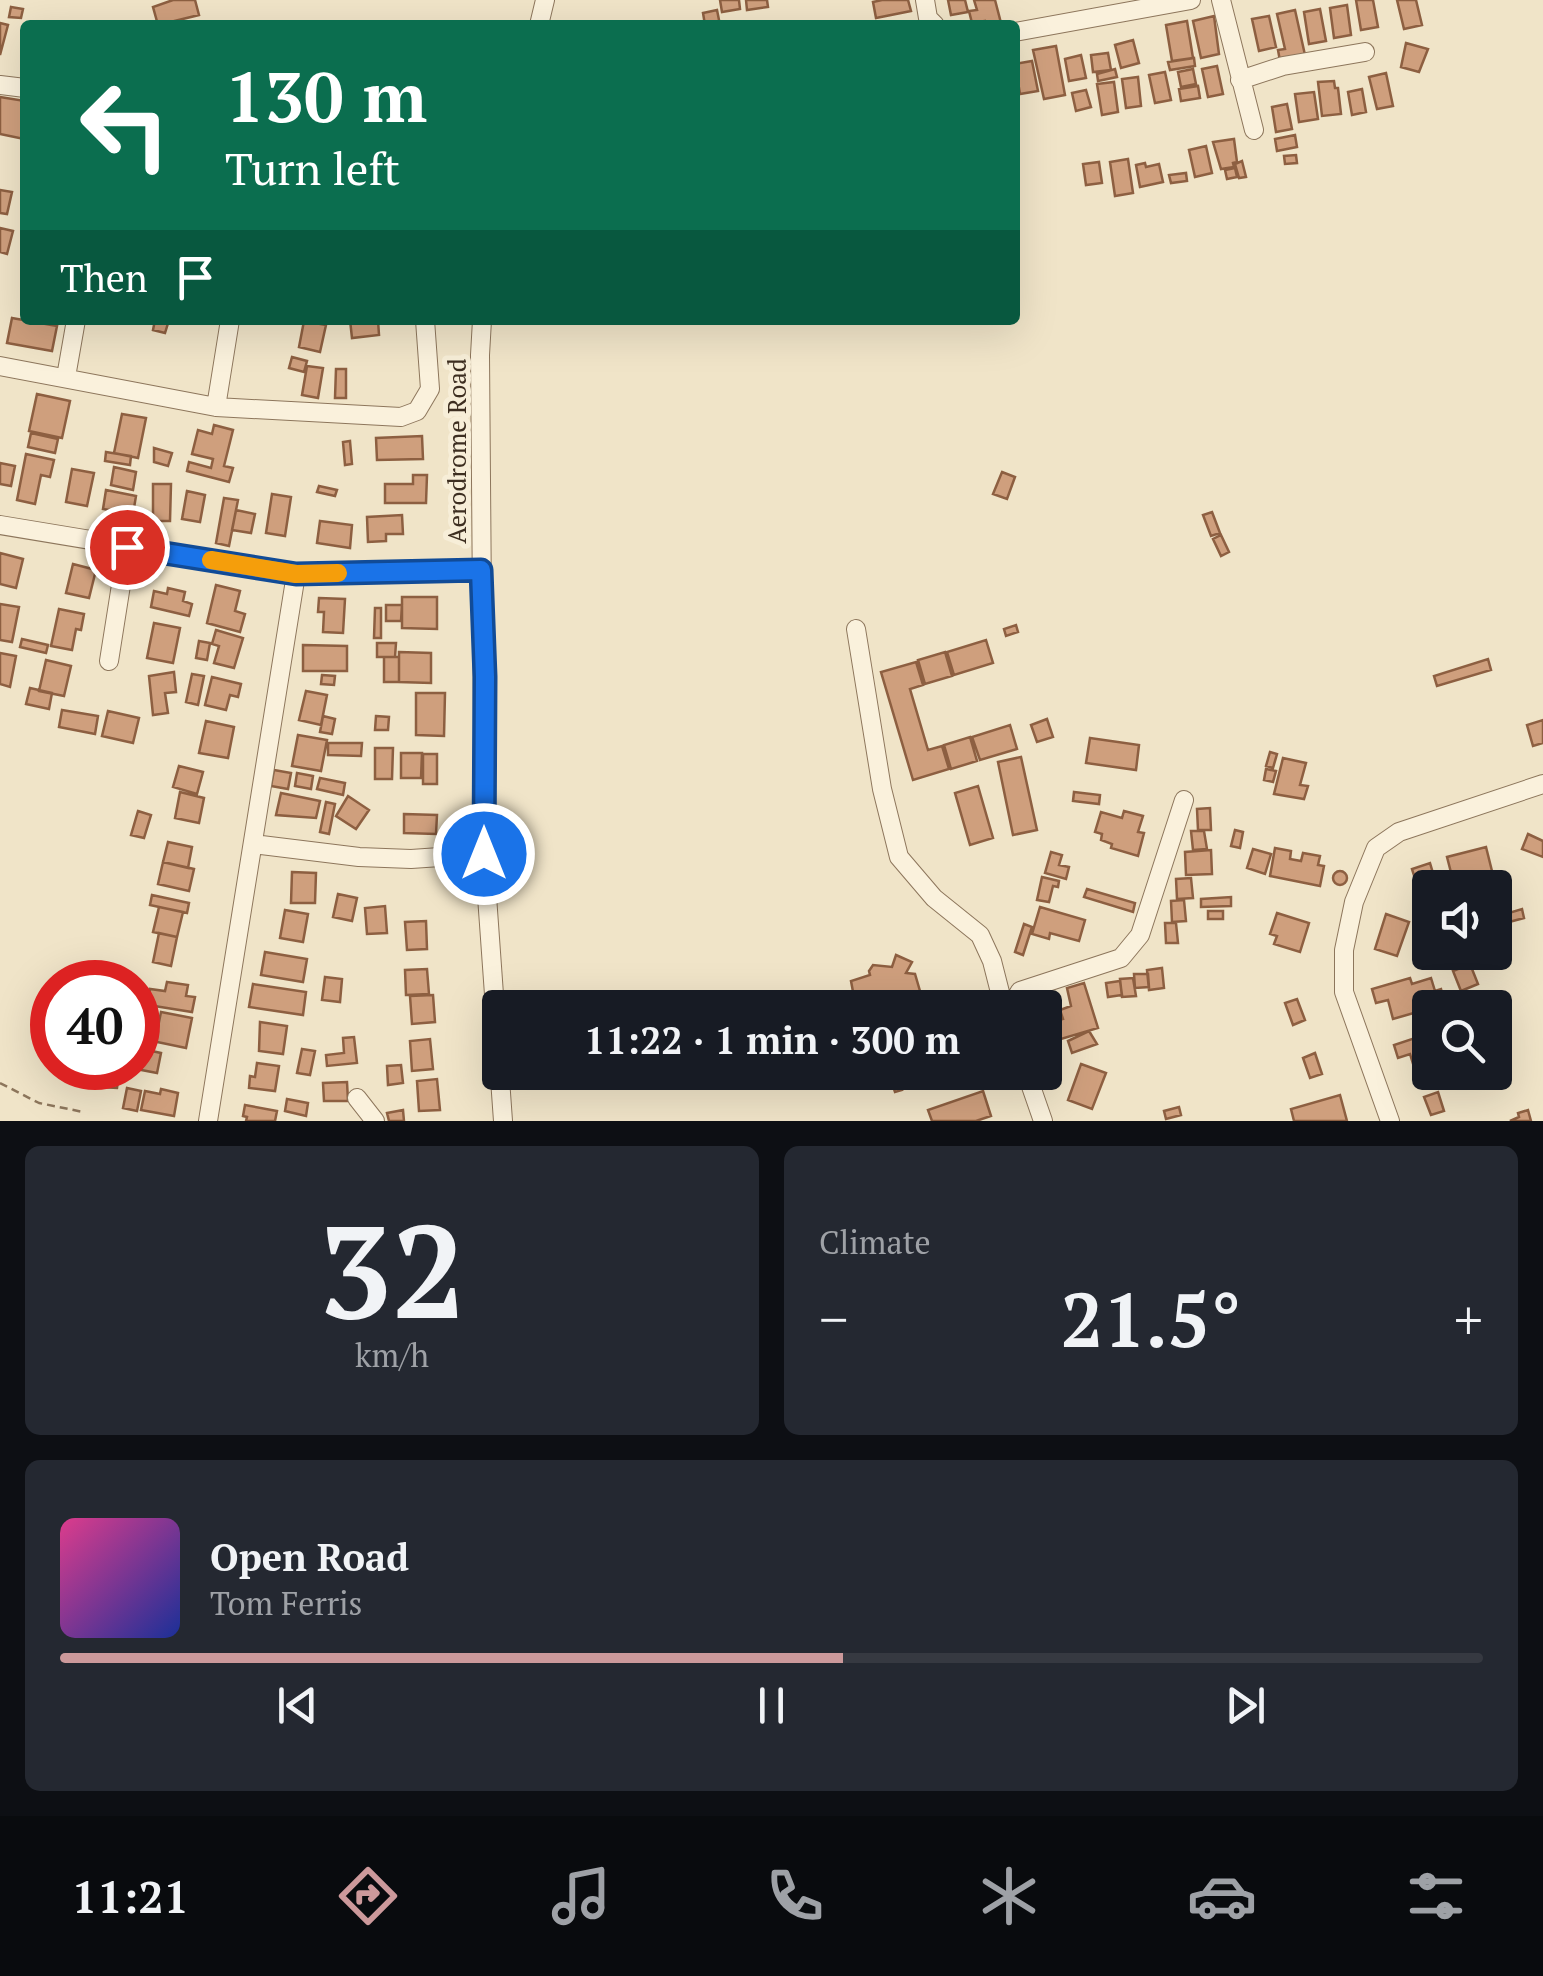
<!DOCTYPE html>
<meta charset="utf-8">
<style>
body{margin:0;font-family:"PT Serif",serif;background:#242831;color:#f1f3f6;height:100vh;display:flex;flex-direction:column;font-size:38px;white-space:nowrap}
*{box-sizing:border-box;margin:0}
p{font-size:32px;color:#9ea1a6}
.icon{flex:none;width:55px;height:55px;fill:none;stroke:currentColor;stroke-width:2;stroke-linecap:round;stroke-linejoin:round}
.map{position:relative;height:1121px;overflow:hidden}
.details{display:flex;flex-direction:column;gap:25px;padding:25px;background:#0d0f14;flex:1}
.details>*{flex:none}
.banner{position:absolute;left:20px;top:20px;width:1000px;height:305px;border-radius:10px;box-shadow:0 10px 40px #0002;background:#0b6e4f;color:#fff;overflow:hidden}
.fabs{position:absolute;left:1412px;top:870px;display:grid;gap:20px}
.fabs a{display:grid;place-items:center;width:100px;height:100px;border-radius:10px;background:#171b24;box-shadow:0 10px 40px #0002;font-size:50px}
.speed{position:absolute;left:30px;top:960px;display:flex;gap:20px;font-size:50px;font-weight:700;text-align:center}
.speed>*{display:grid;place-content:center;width:130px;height:130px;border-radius:50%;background:#171b24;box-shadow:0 10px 40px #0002;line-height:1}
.speed .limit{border:15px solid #d22;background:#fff;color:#111}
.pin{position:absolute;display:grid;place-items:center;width:85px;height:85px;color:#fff;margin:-42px;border:5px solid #fff;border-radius:50%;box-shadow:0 2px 10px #0007}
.me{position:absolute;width:110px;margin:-55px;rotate:0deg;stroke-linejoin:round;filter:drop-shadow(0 0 8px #0008)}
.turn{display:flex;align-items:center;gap:35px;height:210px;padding:0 40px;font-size:45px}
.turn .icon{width:130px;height:130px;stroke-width:2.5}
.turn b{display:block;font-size:70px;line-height:85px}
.then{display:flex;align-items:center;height:95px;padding:0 40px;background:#0003;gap:20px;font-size:38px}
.big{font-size:75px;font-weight:700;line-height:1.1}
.details .card{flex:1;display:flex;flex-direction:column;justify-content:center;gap:15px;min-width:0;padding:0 35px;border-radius:15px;background:#242831}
.details .dial{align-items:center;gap:0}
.dial b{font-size:130px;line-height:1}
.song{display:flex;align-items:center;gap:30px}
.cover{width:120px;height:120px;border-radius:15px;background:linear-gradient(135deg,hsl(330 70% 55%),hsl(230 70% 35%))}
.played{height:10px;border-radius:5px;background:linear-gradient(90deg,#cc999b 55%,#363941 55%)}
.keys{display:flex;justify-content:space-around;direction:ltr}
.heat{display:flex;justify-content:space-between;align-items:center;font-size:55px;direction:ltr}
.details .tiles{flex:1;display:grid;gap:25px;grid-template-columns:1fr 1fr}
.card:last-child{grid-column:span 2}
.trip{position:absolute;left:482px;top:990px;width:580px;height:100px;border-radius:10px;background:#171b24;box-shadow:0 10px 40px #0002;font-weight:700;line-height:100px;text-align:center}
.tab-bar{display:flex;height:160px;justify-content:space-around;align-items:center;background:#090b0e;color:#9ea1a6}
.tab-bar .icon{width:70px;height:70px}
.tab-bar .on{color:#cc999b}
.tab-bar b{font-size:45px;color:#f1f3f6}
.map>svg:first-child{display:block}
.building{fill:#cf9f7d;stroke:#8d5f41;stroke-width:2.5}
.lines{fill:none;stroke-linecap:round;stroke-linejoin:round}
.minor-casing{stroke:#8d765c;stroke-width:20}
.path{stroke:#8d765c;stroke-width:2.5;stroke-dasharray:8 5;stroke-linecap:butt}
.minor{stroke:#faf1dc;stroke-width:18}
.route-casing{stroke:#114b97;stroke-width:25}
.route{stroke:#1a73e8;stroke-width:18}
.slow{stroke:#f59e0b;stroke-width:18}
.labels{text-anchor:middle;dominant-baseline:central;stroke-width:10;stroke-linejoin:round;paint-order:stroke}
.street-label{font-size:25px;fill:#3d2e20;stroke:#f7eed8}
</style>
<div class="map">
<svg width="1543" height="1121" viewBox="0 0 1543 1121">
<rect width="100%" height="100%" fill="#f0e4c8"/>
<!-- building -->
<path class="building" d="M173,0H195L199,15L158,25L153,7Z
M720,0H739L740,9L722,12Z
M746,0H767L768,7L747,10Z
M882,0H908L911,11L876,18L873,2Z
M948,0H965L968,12L951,15Z
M974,0H995L1001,23L986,25L985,21L972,23L969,11L977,10Z
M1356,0H1373L1378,27L1361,30Z
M1397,0H1416L1422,25L1404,29Z
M1347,5L1351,35L1334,38L1330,8Z
M11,7L23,9L21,18L9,17Z
M1320,9L1326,41L1309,44L1304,12Z
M717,10L720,25H705L703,13Z
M1295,10L1305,55L1280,61L1278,50L1285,49L1277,14Z
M1214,16L1219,54L1201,58L1193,21Z
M1269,16L1276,47L1259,51L1252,19Z
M1187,21L1193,58L1172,61L1166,25Z
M0,23L8,25L0,55Z
M1133,40L1139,63L1121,68L1115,45Z
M1406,43L1428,49L1419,72L1401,67Z
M1056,46L1065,95L1044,99L1033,50Z
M1108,53L1111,70L1093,72L1091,55Z
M1081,55L1086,78L1069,81L1065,59Z
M1194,58L1195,66L1170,70L1168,62Z
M1032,61L1038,91L1020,94L1015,64Z
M1217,66L1223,94L1208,97L1202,69Z
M1115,69L1117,77L1098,81L1097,74Z
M1193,69L1196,84L1181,87L1178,72Z
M1165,72L1171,100L1155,103L1149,75Z
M1386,73L1393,106L1377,109L1369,77Z
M1138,77L1141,106L1126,108L1122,79Z
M1334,81L1335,88H1338L1341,114L1322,116L1318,82Z
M1114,82L1118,112L1102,115L1097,84Z
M1198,86L1200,98L1181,101L1179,89Z
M1362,89L1366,112L1352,115L1348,92Z
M1086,90L1091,107L1076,111L1072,93Z
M1314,92L1318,119L1299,122L1295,94Z
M0,97L25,101L24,139L0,134Z
M1287,104L1292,129L1276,132L1272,107Z
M1295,135L1297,147L1277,151L1275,139Z
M1234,139L1237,162L1233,163L1234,167L1221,169L1213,142Z
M1206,146L1212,173L1195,177L1189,150Z
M1296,155L1297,163L1285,164L1284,156Z
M1128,159L1133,193L1115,196L1110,162Z
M1242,161L1246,177L1239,178L1235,164Z
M1099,162L1102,183L1086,185L1083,164Z
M1145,163L1146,167L1159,164L1163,182L1140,187L1136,165Z
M1235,168L1237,177L1227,179L1225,170Z
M1186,173L1187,181L1171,183L1169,175Z
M0,190L12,192L7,214L0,213Z
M0,228L13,231L7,254L0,252Z
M12,318L57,326L52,351L7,343Z
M155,320H169L165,333L153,330Z
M350,320H378L379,335L352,338Z
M304,321L326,325L320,352L299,347Z
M292,357L307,361L304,372L289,368Z
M307,366L323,368L318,398L302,395Z
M336,369H346V398H335Z
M37,394L70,401L62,438L29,431Z
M122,414L146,418L138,458L114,453Z
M214,425L233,430L224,466L233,468L229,482L187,471L189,462L211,468L213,459L192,454L198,430L212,434Z
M31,433L58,439L55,453L28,447Z
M422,436L423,459L377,460L376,438Z
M350,441L352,464L345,465L343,442Z
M154,448L172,453L168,466L154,462Z
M106,452L131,456L130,465L105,461Z
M26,454L54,460L50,477L41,475L35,504L17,500Z
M0,463L15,466L11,486L0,484Z
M114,467L136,472L133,490L111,485Z
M72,469L94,473L87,506L66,502Z
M1002,472L1015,477L1007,499L993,494Z
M413,475H427L426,503H385V484H413Z
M153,484H171L170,521H153Z
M319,486L337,490L335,496L317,492Z
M106,490L136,496L133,514L103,509Z
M187,491L205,495L200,522L182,519Z
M272,494L291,497L285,536L266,533Z
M224,498L238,500L229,546L216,543Z
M236,510L255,514L251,533L232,530Z
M1212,512L1220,533L1211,536L1203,515Z
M402,515L403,534H386V541L368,542L367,517Z
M320,521L352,525L350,548L317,543Z
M1221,535L1229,552L1221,556L1213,539Z
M0,553L23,559L16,588L0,584Z
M73,564L96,570L89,598L66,593Z
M216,585L240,591L235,611L245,614L240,632L207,623Z
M168,588L185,592L183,601L192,604L189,616L151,607L154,591L167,594Z
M402,597H437V629L402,628Z
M319,598L345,599L343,633L323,632L324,612H318Z
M0,604L19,607L12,642L0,640Z
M386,605H402L401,621H386Z
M375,608H381V638H374Z
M59,609L84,614L81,630L76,629L72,650L51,646Z
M154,623L180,628L173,663L147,658Z
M1016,625L1018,632L1006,636L1004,629Z
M216,630L243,638L234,668L214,663L219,646L212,644Z
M22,639L48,645L46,653L20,647Z
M986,640L993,663L954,675L947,652Z
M199,641L210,643L207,660L196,658Z
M377,643H396L395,657H377Z
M303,645L347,646V671H303Z
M399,652L431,653V683L399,682Z
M945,652L952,676L925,684L918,660Z
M0,653L16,656L10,687L0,684Z
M384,657H399V682H384Z
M1488,659L1491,670L1437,686L1434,676Z
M46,660L71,666L64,696L39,691Z
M916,662L923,685L910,689L928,750L942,746L949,769L913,780L881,672Z
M174,672L176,692L165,693L168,713L153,715L149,676Z
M192,674L204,676L198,705L186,702Z
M322,675L335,676L334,685L321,684Z
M212,677L241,684L238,697L230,695L226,710L205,705Z
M30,688L52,693L49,709L26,704Z
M306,691L327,695L321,725L299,720Z
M416,693H445L444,736L416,735Z
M62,710L98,716L95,734L59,727Z
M108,711L139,718L133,743L102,736Z
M323,716L335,719L332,734L320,732Z
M376,716L389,717L388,730H375Z
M1047,719L1053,737L1037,742L1031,725Z
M1543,720V743L1533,746L1527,725Z
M206,721L234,727L228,758L199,753Z
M1010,725L1017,749L980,760L972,737Z
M298,735L327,740L321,771L292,766Z
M970,737L977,761L951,769L944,745Z
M1090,738L1139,745L1136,770L1086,763Z
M328,743H362L361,756L328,755Z
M375,748H393L392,779H375Z
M1270,752L1277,754L1273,768L1266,766Z
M401,753H422L421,778H401Z
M423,754H437V784H423Z
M1021,757L1037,830L1013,835L998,762Z
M1283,758L1306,763L1300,785L1308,786L1304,799L1274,794Z
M179,766L203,772L197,794L173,787Z
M1266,769L1276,771L1273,782L1264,780Z
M274,770L291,773L288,789L271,786Z
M297,773L313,776L311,789L295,786Z
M320,778L345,783L343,795L317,789Z
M978,786L993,838L970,845L955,793Z
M180,792L204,798L199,823L175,818Z
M1074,792L1100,795L1099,804L1073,801Z
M281,793L320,801L316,818L276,815Z
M348,796L369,810L356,829L336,816Z
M326,802L335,804L329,834L320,832Z
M1210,808L1211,830H1198L1197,809Z
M138,811L151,815L144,838L131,835Z
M1124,811L1143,816L1138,832L1144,833L1138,856L1111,848L1112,844L1101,840L1102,834L1095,832L1101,812L1122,818Z
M404,814L437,815L436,834L404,833Z
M1235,830L1243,832L1240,848L1231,846Z
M1191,831H1204L1207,849L1193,850Z
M1528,834L1543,841V857L1522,849Z
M168,842L192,847L188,868L163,862Z
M1486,847L1494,879L1455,888L1447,857Z
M1275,848L1291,851L1290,859L1301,861L1303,853L1320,856L1318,865L1324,866L1320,886L1270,876Z
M1253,849L1271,854L1265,874L1247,868Z
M1211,850L1212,874L1186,875L1185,852Z
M1051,852L1062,855L1059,865L1069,867L1066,879L1045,873Z
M163,862L194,869L189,891L158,884Z
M1430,863L1435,880L1417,885L1412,869Z
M1333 878a7 7 0 1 1 14 0a7 7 0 1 1-14 0Z
M292,872L316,873L315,903H291Z
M1042,877L1059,881L1058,887L1053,886L1049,902L1037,900Z
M1191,878L1193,898L1177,899L1176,879Z
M1087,889L1135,903L1133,912L1084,897Z
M338,894L357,898L352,921L333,917Z
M152,895L189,903L187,913L150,905Z
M1231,897V906L1201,907V899Z
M1184,900L1186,921L1172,922L1171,901Z
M1506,902L1509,913L1522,909L1524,918L1498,925L1495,905Z
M385,906L387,933L367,934L365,908Z
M159,907L183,912L177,937L153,932Z
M1040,907L1085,920L1079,941L1050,933L1049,939L1032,934Z
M285,910L308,914L303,942L280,938Z
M1208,911H1223V919H1208Z
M1277,913L1309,923L1300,952L1274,944L1277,936L1270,934Z
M1386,914L1409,922L1397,956L1375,949Z
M426,921L427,949L407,950L405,922Z
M1165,923H1176L1178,943H1166Z
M1024,924L1032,927L1023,955L1015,952Z
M159,933L177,937L171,966L153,962Z
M265,952L307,959L303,982L261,975Z
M896,955L912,962L906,973L915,974L920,991L889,1007L885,996L861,1005L859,996L854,997L851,981L870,975L869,971L873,965L892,967Z
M1470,964L1478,984L1461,991L1453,971Z
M1162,968L1164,988L1149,990L1147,970Z
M427,969L429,994L406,995L405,970Z
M1134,974H1148L1149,987L1135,988Z
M325,977L342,979L340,1002L322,1000Z
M1133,978L1136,996L1122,997L1120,979Z
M1410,978L1412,984L1431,978L1435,991L1441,989L1445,1004L1393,1019L1388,1000L1376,1003L1372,989Z
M1120,981L1122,995L1108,997L1106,983Z
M167,982L188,985L186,996L195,997L192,1012L148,1005L150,989L165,991Z
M1084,983L1098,1028L1061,1039L1056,1021L1063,1019L1060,1010L1071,1006L1067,988Z
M253,984L306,992L303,1015L249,1007Z
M433,995L435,1022L412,1024L410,996Z
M1297,999L1305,1020L1293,1025L1285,1003Z
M161,1012L192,1018L186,1048L138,1038V1023L158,1027Z
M260,1022L287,1026L283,1054L259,1051Z
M1089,1031L1097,1044L1072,1053L1068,1041Z
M1421,1036L1429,1063L1414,1067L1410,1054L1398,1058L1394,1045Z
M354,1037L357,1063L327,1066L326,1055L344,1053L343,1038Z
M430,1039L433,1069L412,1071L410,1041Z
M138,1048L161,1053L157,1073L131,1068H138Z
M302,1049L315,1051L310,1075L297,1073Z
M1315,1053L1322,1074L1310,1078L1303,1058Z
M257,1063L279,1066L275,1091L249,1088L250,1076L255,1077Z
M1081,1064L1106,1073L1092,1109L1068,1100Z
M401,1065L403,1083L388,1085L387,1066Z
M898,1078L902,1090L895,1092L891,1080Z
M101,1079L118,1081L117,1088L100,1087Z
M437,1079L440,1110L419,1111L417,1081Z
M347,1082L348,1101H324L323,1083Z
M127,1088L141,1091L137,1111L123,1108Z
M161,1089L178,1093L174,1116L141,1110L145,1091L160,1094Z
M983,1091L991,1116L976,1121H932L928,1110Z
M1438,1092L1444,1111L1431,1115L1424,1097Z
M1340,1095L1347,1121H1294L1291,1109Z
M287,1099L308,1103L306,1116L285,1111Z
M245,1105L277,1111L275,1121H246L247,1117L243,1116Z
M1179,1107L1181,1115L1166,1119L1164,1111Z
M403,1110L404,1121H389L387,1113Z
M1528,1110L1531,1121H1510L1519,1117L1518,1113Z"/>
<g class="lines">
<!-- minor casing -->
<g class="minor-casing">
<path id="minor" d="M925,0L928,18L935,25
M1221,0L1254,130
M539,25L545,0
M1015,32L1191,0
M1240,80L1283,66L1365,52
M0,85L25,88
M482,320L480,355L484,854L503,1121
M0,366L216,407L401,417L417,411L430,389L425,320
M66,377L76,320
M216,407L230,320
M0,525L296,574L481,570
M856,629L882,789L899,857L934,898L980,935L992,961L1004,1008
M109,661L127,547
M253,844L359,857L411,859L484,854
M1010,1008L1020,991L1121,958L1140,935L1184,800
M1026,1072L1043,1121
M357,1098L375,1121
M208,1121L296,574
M1390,1121L1344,992V950L1354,902L1376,848L1399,832L1543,784"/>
</g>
<!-- path -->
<path class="path" d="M0,1083L39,1103L83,1112"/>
<!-- minor -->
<use href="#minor" class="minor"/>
</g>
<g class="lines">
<!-- route casing -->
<g class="route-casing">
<path id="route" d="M127,547L296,574L481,570L485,677L484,854"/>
</g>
<!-- route -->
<use href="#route" class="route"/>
<!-- slow -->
<path class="slow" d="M211,560L296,574L338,573"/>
</g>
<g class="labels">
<!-- street labels -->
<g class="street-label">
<text transform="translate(456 451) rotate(-90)">Aerodrome Road</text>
</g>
</g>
</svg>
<div class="fabs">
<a><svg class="icon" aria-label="sound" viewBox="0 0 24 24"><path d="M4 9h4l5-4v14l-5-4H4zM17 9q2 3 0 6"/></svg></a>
<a><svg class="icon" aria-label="search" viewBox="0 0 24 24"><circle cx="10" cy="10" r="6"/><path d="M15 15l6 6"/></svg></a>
</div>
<div class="speed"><div class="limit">40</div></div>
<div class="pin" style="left:127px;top:547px;background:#d93025"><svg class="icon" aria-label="arrive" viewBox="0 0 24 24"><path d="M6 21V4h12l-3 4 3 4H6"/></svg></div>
<svg class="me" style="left:484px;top:854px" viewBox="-20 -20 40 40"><circle r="17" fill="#1a73e8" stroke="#fff" stroke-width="3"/><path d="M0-11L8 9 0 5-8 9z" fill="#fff"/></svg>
<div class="trip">11:22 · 1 min · 300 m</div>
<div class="banner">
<div class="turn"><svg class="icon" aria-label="left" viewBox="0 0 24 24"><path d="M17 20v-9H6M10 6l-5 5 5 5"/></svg><div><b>130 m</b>Turn left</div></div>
<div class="then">Then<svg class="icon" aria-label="arrive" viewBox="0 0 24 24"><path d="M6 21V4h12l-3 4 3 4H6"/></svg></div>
</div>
</div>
<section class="details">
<div class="tiles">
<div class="card dial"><b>32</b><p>km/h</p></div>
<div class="card"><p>Climate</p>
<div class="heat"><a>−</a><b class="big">21.5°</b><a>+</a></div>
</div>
<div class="card">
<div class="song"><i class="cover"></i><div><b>Open Road</b><p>Tom Ferris</p></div></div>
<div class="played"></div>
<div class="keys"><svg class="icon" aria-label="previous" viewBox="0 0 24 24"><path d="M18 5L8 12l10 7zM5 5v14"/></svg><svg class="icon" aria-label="pause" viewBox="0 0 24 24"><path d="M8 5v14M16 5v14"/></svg><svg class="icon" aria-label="next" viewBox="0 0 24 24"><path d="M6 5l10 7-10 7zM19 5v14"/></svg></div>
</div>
</div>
</section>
<nav class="tab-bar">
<b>11:21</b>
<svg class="icon on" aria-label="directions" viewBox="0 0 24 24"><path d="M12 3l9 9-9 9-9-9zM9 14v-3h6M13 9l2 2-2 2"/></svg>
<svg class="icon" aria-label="music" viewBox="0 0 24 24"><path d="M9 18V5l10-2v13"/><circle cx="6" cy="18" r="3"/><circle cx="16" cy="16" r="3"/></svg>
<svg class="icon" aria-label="phone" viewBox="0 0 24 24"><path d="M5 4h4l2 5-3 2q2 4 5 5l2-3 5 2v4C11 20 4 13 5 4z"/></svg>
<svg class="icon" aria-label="climate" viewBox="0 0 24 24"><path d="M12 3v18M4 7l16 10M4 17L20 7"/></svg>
<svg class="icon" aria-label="car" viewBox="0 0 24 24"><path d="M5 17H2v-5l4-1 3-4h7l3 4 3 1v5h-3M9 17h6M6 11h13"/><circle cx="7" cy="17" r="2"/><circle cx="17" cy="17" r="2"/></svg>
<svg class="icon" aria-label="filters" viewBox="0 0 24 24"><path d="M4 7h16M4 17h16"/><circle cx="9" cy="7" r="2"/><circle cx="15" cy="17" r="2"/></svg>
</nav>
